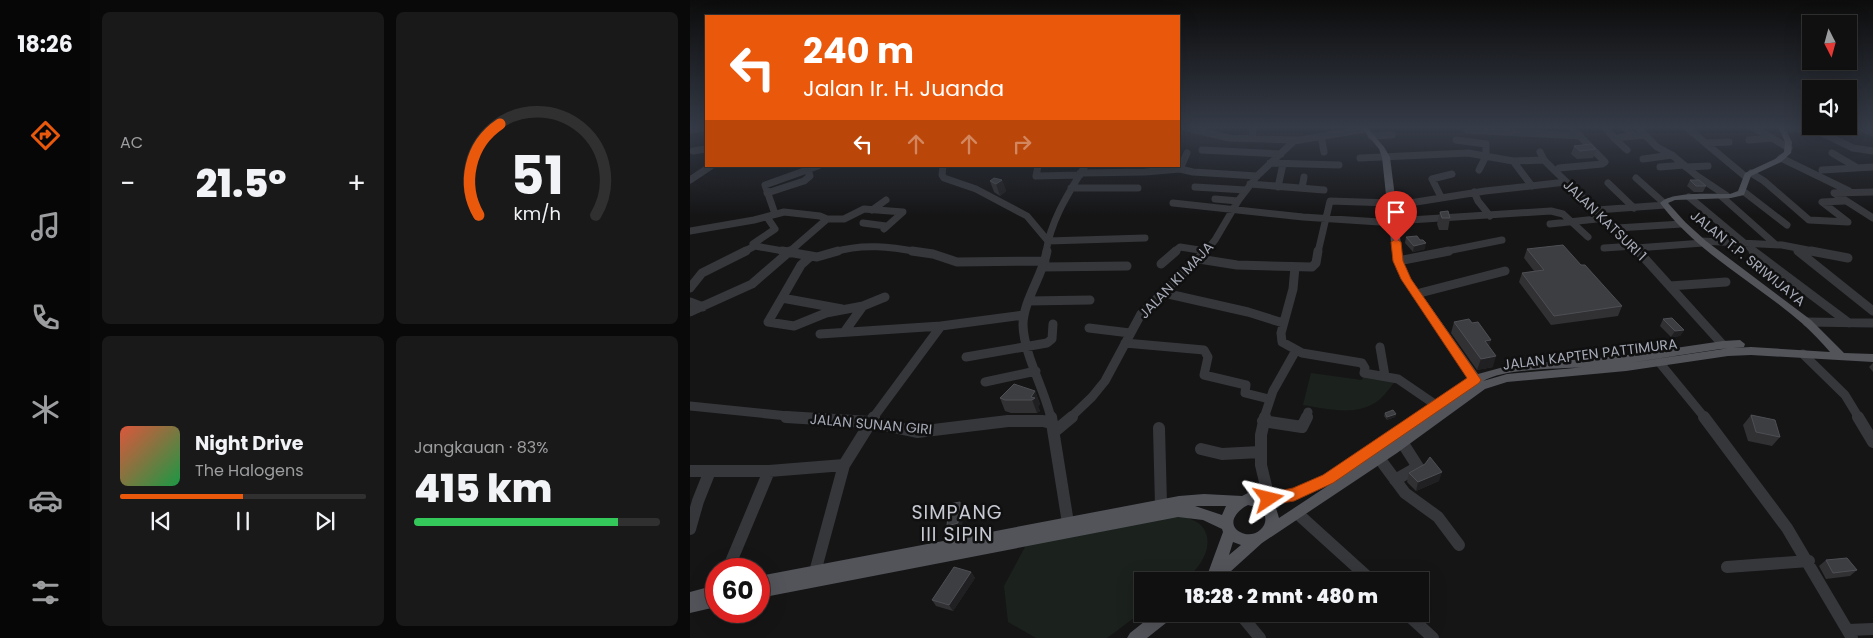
<!DOCTYPE html>
<html lang="id">
<meta charset="utf-8">
<style>
body{margin:0;font-family:Poppins,sans-serif;background:#191919;color:#f1f3f6;height:100vh;display:flex;flex-direction:column;font-size:19px;white-space:nowrap}
*{box-sizing:border-box;margin:0}
p{font-size:16px;color:#9c9d9f}
.icon{flex:none;width:28px;height:28px;fill:none;stroke:currentColor;stroke-width:2;stroke-linecap:round;stroke-linejoin:round}
.map{position:relative;flex:1;overflow:hidden}
.drawer{display:flex;flex-direction:column;gap:12px;padding:12px;background:#090909;width:600px}
.drawer>*{flex:none}
.guide{position:absolute;left:15px;top:15px;width:475px;height:152px;border-radius:0px;box-shadow:0 5px 20px #0002,0 0 0 1px #303030;background:#ea580c;color:#fff;overflow:hidden}
.needle{width:32px;rotate:174deg}
.controls{position:absolute;left:1112px;top:15px;display:grid;gap:10px}
.controls a{display:grid;place-items:center;width:55px;height:55px;border-radius:0px;background:#101010;box-shadow:0 5px 20px #0002,0 0 0 1px #303030;font-size:25px}
.speed{position:absolute;left:15px;top:558px;display:flex;gap:10px;font-size:25px;font-weight:700;text-align:center}
.speed>*{display:grid;place-content:center;width:65px;height:65px;border-radius:50%;background:#101010;box-shadow:0 5px 20px #0002,0 0 0 1px #303030;line-height:1}
.speed .limit{border:8px solid #d22;background:#fff;color:#111}
.pin{position:absolute;display:grid;place-items:center;width:42px;height:42px;color:#fff;margin:-51px -21px;border-radius:50% 50% 50% 0;rotate:-45deg;box-shadow:0 0 5px #0007}
.pin .icon{rotate:45deg}
.me{position:absolute;width:55px;margin:-28px;rotate:80deg;stroke-linejoin:round;filter:drop-shadow(0 0 4px #0008)}
.turn{display:flex;align-items:center;gap:18px;height:105px;padding:0 15px;font-size:22px}
.turn .icon{width:65px;height:65px;stroke-width:2.5}
.turn b{display:block;font-size:35px;line-height:42px}
.lanes{display:flex;align-items:center;height:48px;padding:0 15px;background:#0003;justify-content:center;gap:25px;direction:ltr}
.lanes .off{opacity:.35}
.big{font-size:38px;font-weight:800;line-height:1.1}
.drawer .tile{flex:1;display:flex;flex-direction:column;justify-content:center;gap:8px;min-width:0;padding:0 18px;border-radius:8px;background:#191919}
.drawer .dial{align-items:center;gap:0}
.dial svg{height:130px;overflow:visible;fill:none;stroke:#303030;stroke-width:7;stroke-linecap:round;text-anchor:middle}
.dial text{fill:#f1f3f6;stroke:none}
.song{display:flex;align-items:center;gap:15px}
.cover{width:60px;height:60px;border-radius:8px;background:linear-gradient(135deg,hsl(10 70% 55%),hsl(140 70% 35%))}
.played{height:5px;border-radius:2px;background:linear-gradient(90deg,#ea580c 50%,#303030 50%)}
.keys{display:flex;justify-content:space-around;direction:ltr}
.heat{display:flex;justify-content:space-between;align-items:center;font-size:28px;direction:ltr}
.charge{height:8px;border-radius:4px;background:linear-gradient(90deg,#34c759 83%,#303030 0)}
.drawer .tiles{flex:1;display:grid;gap:12px;grid-template-columns:repeat(2,1fr)}
.trip{position:absolute;left:444px;top:572px;width:295px;height:50px;border-radius:0px;background:#101010;box-shadow:0 5px 20px #0002,0 0 0 1px #303030;font-weight:800;line-height:50px;text-align:center}
main{display:flex;flex:1;min-height:0}
.dock{display:flex;flex-direction:column;width:90px;justify-content:space-around;align-items:center;background:#060606;color:#9c9d9f}
.dock .icon{width:35px;height:35px}
.dock .active{color:#ea580c}
.dock b{font-size:22px;color:#f1f3f6}
.map>svg:first-child{display:block}
.green{fill:#1b211c}
.lines{fill:none;stroke-linecap:round;stroke-linejoin:round}
.minor-far2{stroke:#36373b;stroke-width:7}
.minor-far1{stroke:#36373b;stroke-width:9}
.minor{stroke:#36373b;stroke-width:12}
.major{fill:#52545a;fill-rule:evenodd}
.wall{fill:#313134}
.shaded-wall{fill:#202022}
.building{fill:#3d3e42;stroke:#4e4f54}
.route{fill:#ea580c;stroke:#983908}
.labels{text-anchor:middle;dominant-baseline:central;stroke-width:5;stroke-linejoin:round;paint-order:stroke}
.street-label{font-size:14px;fill:#a6abb7;stroke:#101011}
.near-quarter-label{font-size:19px;letter-spacing:1px;fill:#c7cad3;stroke:#101011}
</style>
<main>
<nav class="dock">
<b>18:26</b>
<svg class="icon active" aria-label="directions" viewBox="0 0 24 24"><path d="M12 3l9 9-9 9-9-9zM9 14v-3h6M13 9l2 2-2 2"/></svg>
<svg class="icon" aria-label="music" viewBox="0 0 24 24"><path d="M9 18V5l10-2v13"/><circle cx="6" cy="18" r="3"/><circle cx="16" cy="16" r="3"/></svg>
<svg class="icon" aria-label="phone" viewBox="0 0 24 24"><path d="M5 4h4l2 5-3 2q2 4 5 5l2-3 5 2v4C11 20 4 13 5 4z"/></svg>
<svg class="icon" aria-label="climate" viewBox="0 0 24 24"><path d="M12 3v18M4 7l16 10M4 17L20 7"/></svg>
<svg class="icon" aria-label="car" viewBox="0 0 24 24"><path d="M5 17H2v-5l4-1 3-4h7l3 4 3 1v5h-3M9 17h6M6 11h13"/><circle cx="7" cy="17" r="2"/><circle cx="17" cy="17" r="2"/></svg>
<svg class="icon" aria-label="filters" viewBox="0 0 24 24"><path d="M4 7h16M4 17h16"/><circle cx="9" cy="7" r="2"/><circle cx="15" cy="17" r="2"/></svg>
</nav>
<section class="drawer">
<div class="tiles">
<div class="tile"><p>AC</p>
<div class="heat"><a>−</a><b class="big">21.5°</b><a>+</a></div>
</div>
<div class="tile dial"><svg viewBox="0 0 100 80">
<path d="M14 69A42 42 0 1 1 86 69"/>
<path d="M14 69A42 42 0 0 1 27 13" stroke="#ea580c"/>
<text x="50" y="56" font-size="32" font-weight="700">51</text>
<text x="50" y="72" font-size="11">km/h</text>
</svg></div>
<div class="tile">
<div class="song"><i class="cover"></i><div><b>Night Drive</b><p>The Halogens</p></div></div>
<div class="played"></div>
<div class="keys"><svg class="icon" aria-label="previous" viewBox="0 0 24 24"><path d="M18 5L8 12l10 7zM5 5v14"/></svg><svg class="icon" aria-label="pause" viewBox="0 0 24 24"><path d="M8 5v14M16 5v14"/></svg><svg class="icon" aria-label="next" viewBox="0 0 24 24"><path d="M6 5l10 7-10 7zM19 5v14"/></svg></div>
</div>
<div class="tile"><p>Jangkauan · 83%</p><b class="big">415 km</b><div class="charge"></div></div>
</div>
</section>
<div class="map">
<svg width="1183" height="638" viewBox="0 0 1183 638">
<rect width="100%" height="100%" fill="#151516"/>
<!-- green -->
<path class="green" d="M621,373L672,380L674,373L707,379C701,386 696,394 689,400C667,417 638,409 613,405Z
M490,515C498,518 509,521 514,529C525,548 508,571 493,581H452V612L417,638H346L318,622L314,586L336,545Z"/>
<g class="lines">
<!-- minor-far2 -->
<path class="minor-far2" d="M489,126L539,138L606,140
M562,126L563,138
M880,126L915,162L912,164L869,168L865,171L949,252
M914,126L924,138
M933,126L944,136
M946,126L967,147L982,155L1007,176L1037,196
M995,126L1056,177
M1061,126L1099,148
M1166,126L1183,133
M1092,129L1126,130L1163,148L1183,151
M0,130L14,128
M777,130L890,136
M631,136L634,152
M681,136L702,135
M766,140L796,144V156L789,170
M1059,140L1082,138
M1016,143L1039,142
M512,150L591,154
M937,150L924,138L955,135
M3,151L16,149
M850,152L854,160L865,171
M1142,153L1166,167
M670,158L778,153L823,161L854,160
M1091,158L1159,191
M953,159L982,155
M823,161L842,186
M580,163L649,165
M253,166L252,175L254,178L286,189L337,216L358,241
M348,166L346,176L390,175
M970,167L994,165
M996,167L1018,166
M490,169L497,153
M1132,170L1183,167
M390,173L455,172L490,169L503,172L567,176
M1061,173L1074,181L1119,220L1158,222L1132,202L1155,201
M946,178L974,203
M0,180L21,166
M918,183L944,208
M560,184L634,190
M505,187L556,190
M588,187L593,164
M381,188H448
M612,188L614,177
M1053,191L1097,225
M784,192L788,201L800,216
M1183,192L1144,193L1183,218
M77,193L114,181L120,176L118,169
M1031,196L1085,244
M751,197L742,179L762,174
M999,197L1065,252
M525,199L548,201
M483,203L613,217L705,223
M701,206L795,191L876,182
M182,210L196,200
M907,210L975,205
M85,214L75,185L128,166
M77,217L85,229L63,244L65,246L99,252
M137,219H154L174,209L213,212L194,229
M704,221L861,211L873,214L898,237
M173,223L196,226
M860,224L916,218
M927,228L992,224
M0,231L64,220L94,212L130,216L137,219L99,252
M358,241L455,238
M1011,241L1092,245L1128,252
M914,248L944,246
M946,248L1013,243
M1107,250L1110,252
M53,252L65,246
M144,252C173,243 201,247 230,252
M356,252C361,220 378,194 395,166
M484,252L490,247L516,251
M515,252L525,240L548,201L567,176L604,141L675,129
M628,252L640,201L701,203
M752,252L812,240"/>
<!-- minor-far1 -->
<path class="minor-far1" d="M92,251L127,257L148,251
M222,251L243,254L267,262L355,261
M357,251C353,275 333,301 333,325C334,355 354,388 361,418
M948,251L1033,345
M1063,251L1159,323
M1108,251L1183,311
M1121,251L1158,258
M509,259L547,265L622,267L626,263L628,251
M708,261L759,251
M471,264L486,251
M353,267L437,266
M605,267L603,289L591,333L592,342L612,353L672,363L675,368L674,373L708,379L746,405
M980,286L1036,282
M0,288L12,273L56,251
M474,293L558,312L593,323
M726,294L815,271
M92,298L111,265L121,256
M339,301L400,300
M0,302L13,307
M152,309L92,298L78,322L104,326L136,313L173,306
M0,312L62,284L100,251
M1117,322L1183,323
M399,328L440,333
M155,331L173,306L195,297
M130,334L251,326L334,315
M435,343L514,350L518,357L514,375L556,385L555,393L579,399
M690,347L695,376
M1113,354L1155,395L1169,418
M276,357L357,343L362,339L363,324
M969,362L1015,418
M295,382L346,371
M0,406L117,418
M183,418L251,326
M380,418L402,397L415,381L451,314L516,251
M574,418L583,391L605,352
M616,418L618,412"/>
<!-- minor -->
<path class="minor" d="M96,417L180,422L227,432L318,421H353L361,423
M361,417L378,523
M575,417L571,435V465L579,499
M1014,417L1097,528L1162,638
M1168,417L1183,442
M573,421L612,427L617,417
M469,428L471,505
M364,432L382,417
M511,449L532,454L570,452
M689,458L715,493L748,517L769,545
M0,471H79L154,465
M705,480L728,467L712,442
M608,514L682,581
M0,529L8,501L20,471
M1037,567L1119,561
M38,569L79,471
M125,572L154,465L184,417
M550,614L570,638
M717,614L743,638
M1158,630L1183,629"/>
<!-- major -->
<path class="major" d="M670,126H676L694,147L700,157L713,261L721,279L788,374L821,365L931,356L1033,341L1050,340L1055,344L1054,347L1043,348L1061,347L1140,352C1132,343 1123,333 1113,324C1066,283 1008,254 970,203C980,191 1024,194 1040,194L1048,191L1055,173L1085,159L1094,152L1095,142L1088,126H1094L1102,142L1101,153L1091,162L1061,176L1054,195L1041,198L985,200L978,203L995,222L1016,241L1121,320L1154,353L1183,354V362L1061,355L1038,356L936,371L817,382L795,389L707,453L572,543L530,581H512L518,573L533,532L532,529L513,520L488,517L69,598V576L489,496L514,494L552,496L558,493L562,494L603,489L633,475L779,379L711,279L703,261L692,157L689,149ZM1037,348L939,363L1033,349ZM896,367L817,374L793,381C816,368 869,369 896,367ZM642,483L589,518L586,508L582,503L604,501ZM558,505C592,512 569,543 550,532C535,523 549,509 558,505ZM505,506H536L532,515ZM543,542L551,545L539,555Z
M26,585V607L0,613V592Z
M464,614H484L481,619L457,638H437L440,633Z"/>
</g>
<!-- wall -->
<path class="wall" d="M884,146L906,149L903,158L887,159L881,154Z
M312,180L316,191L310,196L304,192L300,181Z
M1000,180L1016,186L1013,192H1004L997,186Z
M750,212L760,218L758,230H749L747,224Z
M716,237L735,249L723,252L715,243Z
M837,249L932,306L928,316L861,325L829,282L832,273L844,271L834,258Z
M973,319L994,330L990,336L981,337L970,326Z
M764,322L799,346L803,367L787,370L761,333Z
M1183,363V372L1179,367Z
M345,391L350,404L348,407L350,411L347,413H321L315,411L310,398Z
M695,413L706,414L705,417L697,420L694,416Z
M1061,415L1090,437L1082,446L1058,441L1053,425Z
M719,473L749,481L726,491L717,482Z
M1136,560L1167,570L1160,576L1136,579L1129,566Z
M281,572L285,578L263,611L246,606L242,600Z"/>
<!-- shaded-wall -->
<path class="shaded-wall" d="M641,126H663L641,129Z
M312,180L316,191L310,196L306,184Z
M736,243L735,249L723,252L724,246Z
M994,330L990,336L981,337L985,331Z
M801,340L798,351L795,341Z
M806,356L803,367L787,370L791,359Z
M345,391L350,404L348,407L350,411L347,413L341,397Z
M706,414L705,417L697,420V417Z
M752,472L749,481L726,491L728,482Z
M270,502L274,508L272,529L261,532L257,526Z
M281,572L285,578L263,611L259,605Z"/>
<!-- building -->
<path class="building" d="M901,144L906,149L890,151L884,146Z
M304,178L312,180L306,184L300,181Z
M1000,180H1009L1016,186H1006Z
M758,211L760,218H752L750,212Z
M727,236L730,240H733L736,243L724,246L716,237Z
M873,245L891,265H895L932,306L864,316L832,273L854,270L837,249Z
M982,318L994,330L985,331L973,319Z
M779,319L782,323L788,322L801,340L795,341L806,356L791,359L764,322Z
M324,384L345,391L341,397L345,398L342,400H315L310,398Z
M703,410L706,414L697,417L695,413Z
M1061,415L1085,420L1090,437L1066,432Z
M740,457L752,472L728,482L719,473L735,464Z
M270,502L268,523L257,526L259,504Z
M1157,558L1167,570L1143,573L1136,560Z
M264,567L281,572L259,605L242,600Z"/>
<!-- sky -->
<linearGradient id="sky" x2="0" y2="1"><stop stop-color="#0c0c0c"/><stop offset="0.59" stop-color="#353b47"/><stop offset="1" stop-color="#353b47" stop-opacity="0"/></linearGradient>
<rect width="1183" height="215" fill="url(#sky)"/>
<!-- route -->
<path class="route" d="M706,239L711,242L713,261L721,279L791,380L789,383L643,483L604,501L579,505L574,503L572,499L574,494L603,488L633,475L777,378L711,279L703,261L701,242Z"/>
<g class="labels">
<!-- street labels -->
<g class="street-label">
<text transform="translate(915 220) rotate(44)">JALAN KATSURI 1</text>
<text transform="translate(1058 258) rotate(39)">JALAN T.P. SRIWIJAYA</text>
<text transform="translate(486 280) rotate(-46)">JALAN KI MAJA</text>
<text transform="translate(900 354) rotate(-7)">JALAN KAPTEN PATTIMURA</text>
<text transform="translate(181 424) rotate(5)">JALAN SUNAN GIRI</text>
</g>
<!-- near-quarter labels -->
<g class="near-quarter-label">
<text x="267" y="512">SIMPANG<tspan x="267" dy="22">III SIPIN</tspan></text>
</g>
</g>
</svg>
<div class="controls">
<a><svg class="needle" viewBox="-14 -14 28 28"><path d="M0-13l5 13h-10z" fill="#e53935"/><path d="M0 13l5-13h-10z" fill="#9c9d9f"/></svg></a>
<a><svg class="icon" aria-label="sound" viewBox="0 0 24 24"><path d="M4 9h4l5-4v14l-5-4H4zM17 9q2 3 0 6"/></svg></a>
</div>
<div class="speed"><div class="limit">60</div></div>
<div class="pin" style="left:706px;top:242px;background:#d93025"><svg class="icon" aria-label="arrive" viewBox="0 0 24 24"><path d="M6 21V4h12l-3 4 3 4H6"/></svg></div>
<svg class="me" style="left:579px;top:499px" viewBox="-20 -20 40 40"><path d="M0-17L14 15 0 8-14 15z" fill="#ea580c" stroke="#fff" stroke-width="4"/></svg>
<div class="trip">18:28 · 2 mnt · 480 m</div>
<div class="guide">
<div class="turn"><svg class="icon" aria-label="left" viewBox="0 0 24 24"><path d="M17 20v-9H6M10 6l-5 5 5 5"/></svg><div><b>240 m</b>Jalan Ir. H. Juanda</div></div>
<div class="lanes"><svg class="icon" aria-label="left" viewBox="0 0 24 24"><path d="M17 20v-9H6M10 6l-5 5 5 5"/></svg><svg class="icon off" aria-label="ahead" viewBox="0 0 24 24"><path d="M12 20V5M6 11l6-6 6 6"/></svg><svg class="icon off" aria-label="ahead" viewBox="0 0 24 24"><path d="M12 20V5M6 11l6-6 6 6"/></svg><svg class="icon off" aria-label="right" viewBox="0 0 24 24"><path d="M7 20v-9h11M14 6l5 5-5 5"/></svg></div>
</div>
</div>
</main>
